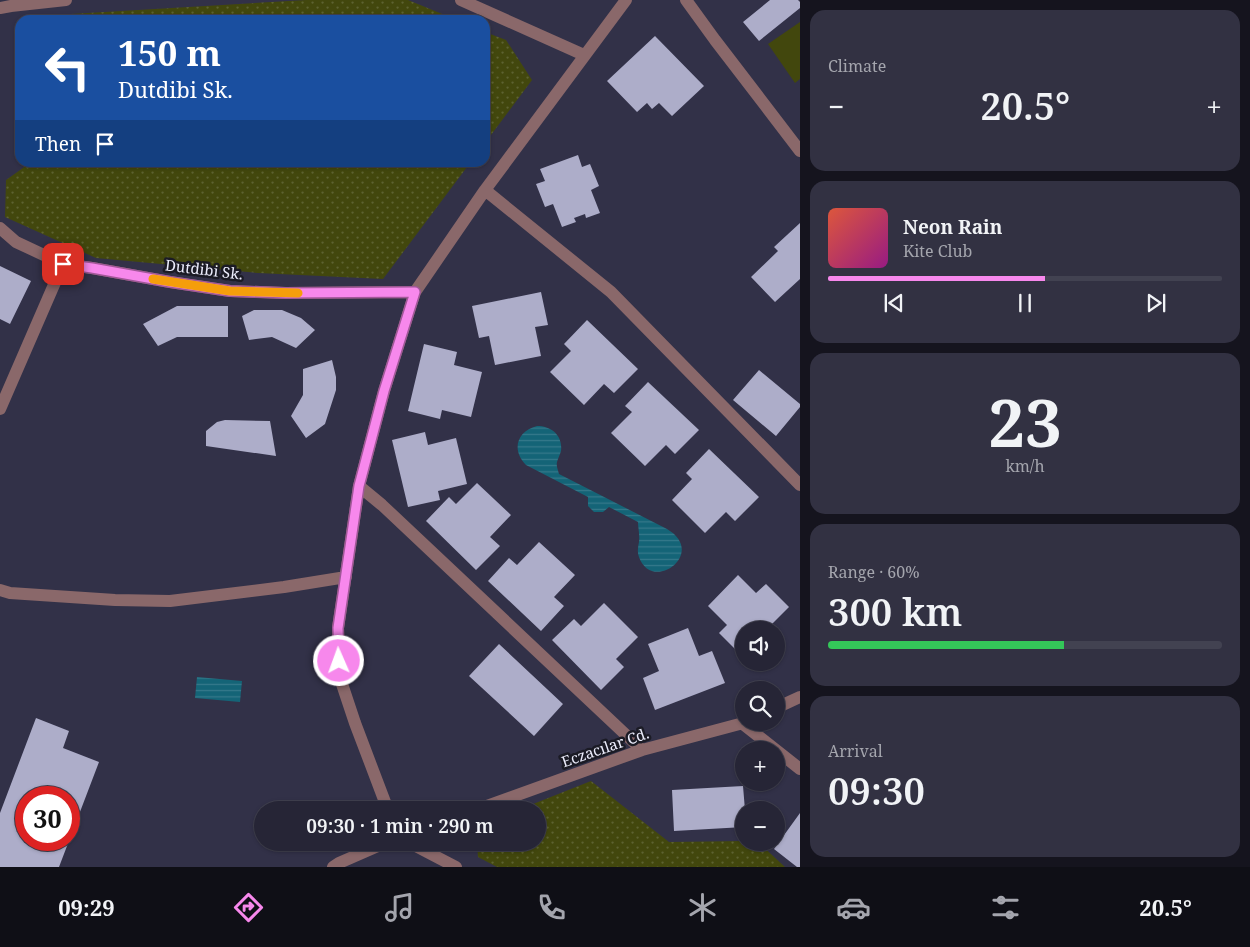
<!DOCTYPE html>
<meta charset="utf-8">
<style>
body{margin:0;font-family:"Noto Serif",serif;background:#323142;color:#f1f3f6;height:100vh;display:flex;flex-direction:column;font-size:19px;white-space:nowrap}
*{box-sizing:border-box;margin:0}
p{font-size:16px;color:#a4a5ad}
.icon{flex:none;width:28px;height:28px;fill:none;stroke:currentColor;stroke-width:2;stroke-linecap:round;stroke-linejoin:round}
.map{position:relative;flex:1;overflow:hidden}
.details{display:flex;flex-direction:column;gap:10px;padding:10px;background:#15141e;width:450px}
.details>*{flex:none}
.hud{position:absolute;left:15px;top:15px;width:475px;height:152px;border-radius:15px;box-shadow:0 1px 4px #0004,0 0 0 1px #424251;background:#1a4fa0;color:#fff;overflow:hidden}
.controls{position:absolute;left:735px;top:621px;display:grid;gap:10px}
.controls a{display:grid;place-items:center;width:50px;height:50px;border-radius:50%;background:#262536;box-shadow:0 1px 4px #0004,0 0 0 1px #424251;font-size:25px}
.speed{position:absolute;left:15px;top:786px;display:flex;gap:10px;font-size:25px;font-weight:700;text-align:center}
.speed>*{display:grid;place-content:center;width:65px;height:65px;border-radius:50%;background:#262536;box-shadow:0 1px 4px #0004,0 0 0 1px #424251;line-height:1}
.speed .limit{border:8px solid #d22;background:#fff;color:#111}
.pin{position:absolute;display:grid;place-items:center;width:42px;height:42px;color:#fff;margin:-21px;border-radius:10px;box-shadow:0 2px 8px #0006}
.me{position:absolute;width:55px;margin:-28px;rotate:358deg;stroke-linejoin:round;filter:drop-shadow(0 0 4px #0008)}
.turn{display:flex;align-items:center;gap:18px;height:105px;padding:0 20px;font-size:22px}
.turn .icon{width:65px;height:65px;stroke-width:2.5}
.turn b{display:block;font-size:35px;line-height:42px}
.then{display:flex;align-items:center;height:48px;padding:0 20px;background:#0003;gap:10px;font-size:19px}
.big{font-size:38px;font-weight:600;line-height:1.1}
.details .widget{flex:1;display:flex;flex-direction:column;justify-content:center;gap:8px;min-width:0;padding:0 18px;border-radius:15px;background:#323142}
.details .dial{align-items:center;gap:0}
.dial b{font-size:65px;line-height:1}
.song{display:flex;align-items:center;gap:15px}
.cover{width:60px;height:60px;border-radius:8px;background:linear-gradient(135deg,hsl(10 70% 55%),hsl(310 70% 35%))}
.played{height:5px;border-radius:2px;background:linear-gradient(90deg,#f788ec 55%,#424251 55%)}
.keys{display:flex;justify-content:space-around;direction:ltr}
.heat{display:flex;justify-content:space-between;align-items:center;font-size:28px;direction:ltr}
.charge{height:8px;border-radius:4px;background:linear-gradient(90deg,#34c759 60%,#424251 0)}
.trip{position:absolute;left:254px;top:801px;width:292px;height:50px;border-radius:25px;background:#262536;box-shadow:0 1px 4px #0004,0 0 0 1px #424251;font-weight:600;line-height:50px;text-align:center}
.dock{display:flex;height:80px;justify-content:space-around;align-items:center;background:#0f0f16;color:#a4a5ad}
.dock .icon{width:35px;height:35px}
.dock .active{color:#f788ec}
.dock b{font-size:22px;color:#f1f3f6}
main{display:flex;flex:1;min-height:0}
.map>svg:first-child{display:block}
.grass{fill:url(#grass-dots)}
.garden{fill:#42470d}
.water{fill:url(#water-rules)}
.building{fill:#adadc9;fill-rule:evenodd}
.lines{fill:none;stroke-linecap:round;stroke-linejoin:round}
.minor{stroke:#8a686a;stroke-width:12}
.route-casing{stroke:#a15899;stroke-width:12}
.route{stroke:#f788ec;stroke-width:9}
.slow{stroke:#f59e0b;stroke-width:9}
.labels{text-anchor:middle;dominant-baseline:central;stroke-width:5;stroke-linejoin:round;paint-order:stroke}
.street-label{font-size:15px;fill:#ecedfc;stroke:#1b1b25}
</style>
<main>
<div class="map">
<svg width="800" height="867" viewBox="0 0 800 867">
<defs>
<pattern id="grass-dots" width="8" height="8" patternUnits="userSpaceOnUse" patternTransform="scale(1.25)"><rect width="8" height="8" fill="#42470d"/><path d="M2 2h.1M6 6h.1" fill="none" stroke="#5d6231" stroke-width="1.8" stroke-linecap="round"/></pattern>
<pattern id="water-rules" width="6" height="5" patternUnits="userSpaceOnUse" patternTransform="scale(1.25)"><rect width="6" height="5" fill="#146477"/><path d="M0 2.5h6" fill="none" stroke="#367a8b"/></pattern>
</defs>
<rect width="100%" height="100%" fill="#323148"/>
<!-- grass -->
<path class="grass" d="M306,0H408L457,20H54V15Z
M485,32L506,40L532,80L485,143Z
M30,163V162L470,163L383,279L258,273L96,258L5,217L6,180Z
M591,781L669,842L744,841V842L759,843L785,867H497L478,857L477,843L538,842V810H518Z"/>
<!-- garden -->
<path class="garden" d="M800,22V79L795,83L768,44Z"/>
<!-- water -->
<path class="water" d="M537,426C551,426 563,435 561,451C560,455 558,458 557,462C556,466 558,470 559,474L667,529C708,553 652,594 639,557C637,552 638,547 639,542C640,535 638,528 638,522L609,507L603,512H594L588,506V497L526,465C511,450 517,431 537,426Z
M197,677L242,681L240,702L195,698Z"/>
<!-- building -->
<path class="building" d="M770,0H798L800,2V8L759,41L743,22Z
M655,36L704,86L672,116L659,103L652,109L647,103L637,112L607,81Z
M578,155L582,167L590,164L599,186L591,190L600,213L586,218L585,214L574,218L576,222L562,227L553,204L545,207L536,184L545,181L540,169Z
M800,223V279L775,302L751,277L778,251L774,247Z
M0,266L31,281L10,324L0,319Z
M541,292L548,325L535,327L541,356L495,365L489,336L479,338L472,306Z
M177,306H228V337H177L158,346L143,324Z
M254,310H282L301,318L315,330L296,348L272,337L249,340L242,316Z
M587,320L638,369L614,393L604,384L584,405L550,372L571,351L564,344Z
M424,344L457,352L454,365L482,372L471,417L442,410L440,419L408,411Z
M332,360L336,377V390L325,424L306,438L291,416L303,395V369Z
M759,370L800,404V407L776,436L733,400Z
M648,382L699,430L675,454L666,445L645,466L611,433L632,412L625,406Z
M225,420L270,421L276,456L206,446V431L217,422Z
M425,432L428,445L456,438L467,484L438,491L440,500L408,507L392,440Z
M709,449L759,497L735,521L726,512L705,533L672,500L692,479L686,473Z
M477,483L511,515L490,537L500,546L476,570L426,521L449,497L456,504Z
M539,542L575,575L554,597L564,606L541,631L488,581L509,558L517,565Z
M738,575L756,593L766,584L789,607L766,630H744V653L741,655L719,633L727,625L708,606Z
M604,603L638,637L616,659L624,667L601,690L552,640L574,619L581,626Z
M688,628L699,656L712,651L725,683L655,710L643,678L659,671L648,644Z
M499,644L563,704L534,736L469,676Z
M36,718L69,731L63,748L99,762L59,867H0V813ZM26,798H69V840H26Z
M743,786L745,810L744,827L674,831L672,790Z
M800,813V867H797L774,849Z"/>
<g class="lines">
<!-- minor -->
<path class="minor" d="M461,0L584,55
M686,0L715,40L800,151
M0,8L11,6L66,0
M485,190L611,292L800,485
M0,228L16,242L63,264L92,268L170,282L230,291L285,293L415,292
M0,409L63,264
M359,486L382,505L642,750
M0,590L10,593L115,600L170,601L284,587L346,577
M776,708L800,697
M743,724L776,750
M776,750L800,769
M388,810L355,723L340,678L338,628L359,486L384,391L415,292L485,190L626,0
M476,810L642,750L747,722
M408,842L456,867
M333,867L339,863L387,842"/>
</g>
<g class="lines">
<!-- route casing -->
<g class="route-casing">
<path id="route" d="M63,264L92,268L170,282L230,291L286,293L415,292L384,391L359,486L338,628L339,661"/>
</g>
<!-- route -->
<use href="#route" class="route"/>
<!-- slow -->
<path class="slow" d="M153,279L230,291L298,293"/>
</g>
<g class="labels">
<!-- street labels -->
<g class="street-label">
<text transform="translate(204 269) rotate(7)">Dutdibi Sk.</text>
<text transform="translate(605 747) rotate(-19)">Eczacılar Cd.</text>
</g>
</g>
</svg>
<div class="controls">
<a><svg class="icon" aria-label="sound" viewBox="0 0 24 24"><path d="M4 9h4l5-4v14l-5-4H4zM17 9q2 3 0 6"/></svg></a>
<a><svg class="icon" aria-label="search" viewBox="0 0 24 24"><circle cx="10" cy="10" r="6"/><path d="M15 15l6 6"/></svg></a>
<a>+</a>
<a>−</a>
</div>
<div class="speed"><div class="limit">30</div></div>
<div class="pin" style="left:63px;top:264px;background:#d93025"><svg class="icon" aria-label="arrive" viewBox="0 0 24 24"><path d="M6 21V4h12l-3 4 3 4H6"/></svg></div>
<svg class="me" style="left:339px;top:661px" viewBox="-20 -20 40 40"><circle r="17" fill="#f788ec" stroke="#fff" stroke-width="3"/><path d="M0-11L8 9 0 5-8 9z" fill="#fff"/></svg>
<div class="trip">09:30 · 1 min · 290 m</div>
<div class="hud">
<div class="turn"><svg class="icon" aria-label="left" viewBox="0 0 24 24"><path d="M17 20v-9H6M10 6l-5 5 5 5"/></svg><div><b>150 m</b>Dutdibi Sk.</div></div>
<div class="then">Then<svg class="icon" aria-label="arrive" viewBox="0 0 24 24"><path d="M6 21V4h12l-3 4 3 4H6"/></svg></div>
</div>
</div>
<section class="details">
<div class="widget"><p>Climate</p>
<div class="heat"><a>−</a><b class="big">20.5°</b><a>+</a></div>
</div>
<div class="widget">
<div class="song"><i class="cover"></i><div><b>Neon Rain</b><p>Kite Club</p></div></div>
<div class="played"></div>
<div class="keys"><svg class="icon" aria-label="previous" viewBox="0 0 24 24"><path d="M18 5L8 12l10 7zM5 5v14"/></svg><svg class="icon" aria-label="pause" viewBox="0 0 24 24"><path d="M8 5v14M16 5v14"/></svg><svg class="icon" aria-label="next" viewBox="0 0 24 24"><path d="M6 5l10 7-10 7zM19 5v14"/></svg></div>
</div>
<div class="widget dial"><b>23</b><p>km/h</p></div>
<div class="widget"><p>Range · 60%</p><b class="big">300 km</b><div class="charge"></div></div>
<div class="widget"><p>Arrival</p><b class="big">09:30</b></div>
</section>
</main>
<nav class="dock">
<b>09:29</b>
<svg class="icon active" aria-label="directions" viewBox="0 0 24 24"><path d="M12 3l9 9-9 9-9-9zM9 14v-3h6M13 9l2 2-2 2"/></svg>
<svg class="icon" aria-label="music" viewBox="0 0 24 24"><path d="M9 18V5l10-2v13"/><circle cx="6" cy="18" r="3"/><circle cx="16" cy="16" r="3"/></svg>
<svg class="icon" aria-label="phone" viewBox="0 0 24 24"><path d="M5 4h4l2 5-3 2q2 4 5 5l2-3 5 2v4C11 20 4 13 5 4z"/></svg>
<svg class="icon" aria-label="climate" viewBox="0 0 24 24"><path d="M12 3v18M4 7l16 10M4 17L20 7"/></svg>
<svg class="icon" aria-label="car" viewBox="0 0 24 24"><path d="M5 17H2v-5l4-1 3-4h7l3 4 3 1v5h-3M9 17h6M6 11h13"/><circle cx="7" cy="17" r="2"/><circle cx="17" cy="17" r="2"/></svg>
<svg class="icon" aria-label="filters" viewBox="0 0 24 24"><path d="M4 7h16M4 17h16"/><circle cx="9" cy="7" r="2"/><circle cx="15" cy="17" r="2"/></svg>
<b>20.5°</b>
</nav>
